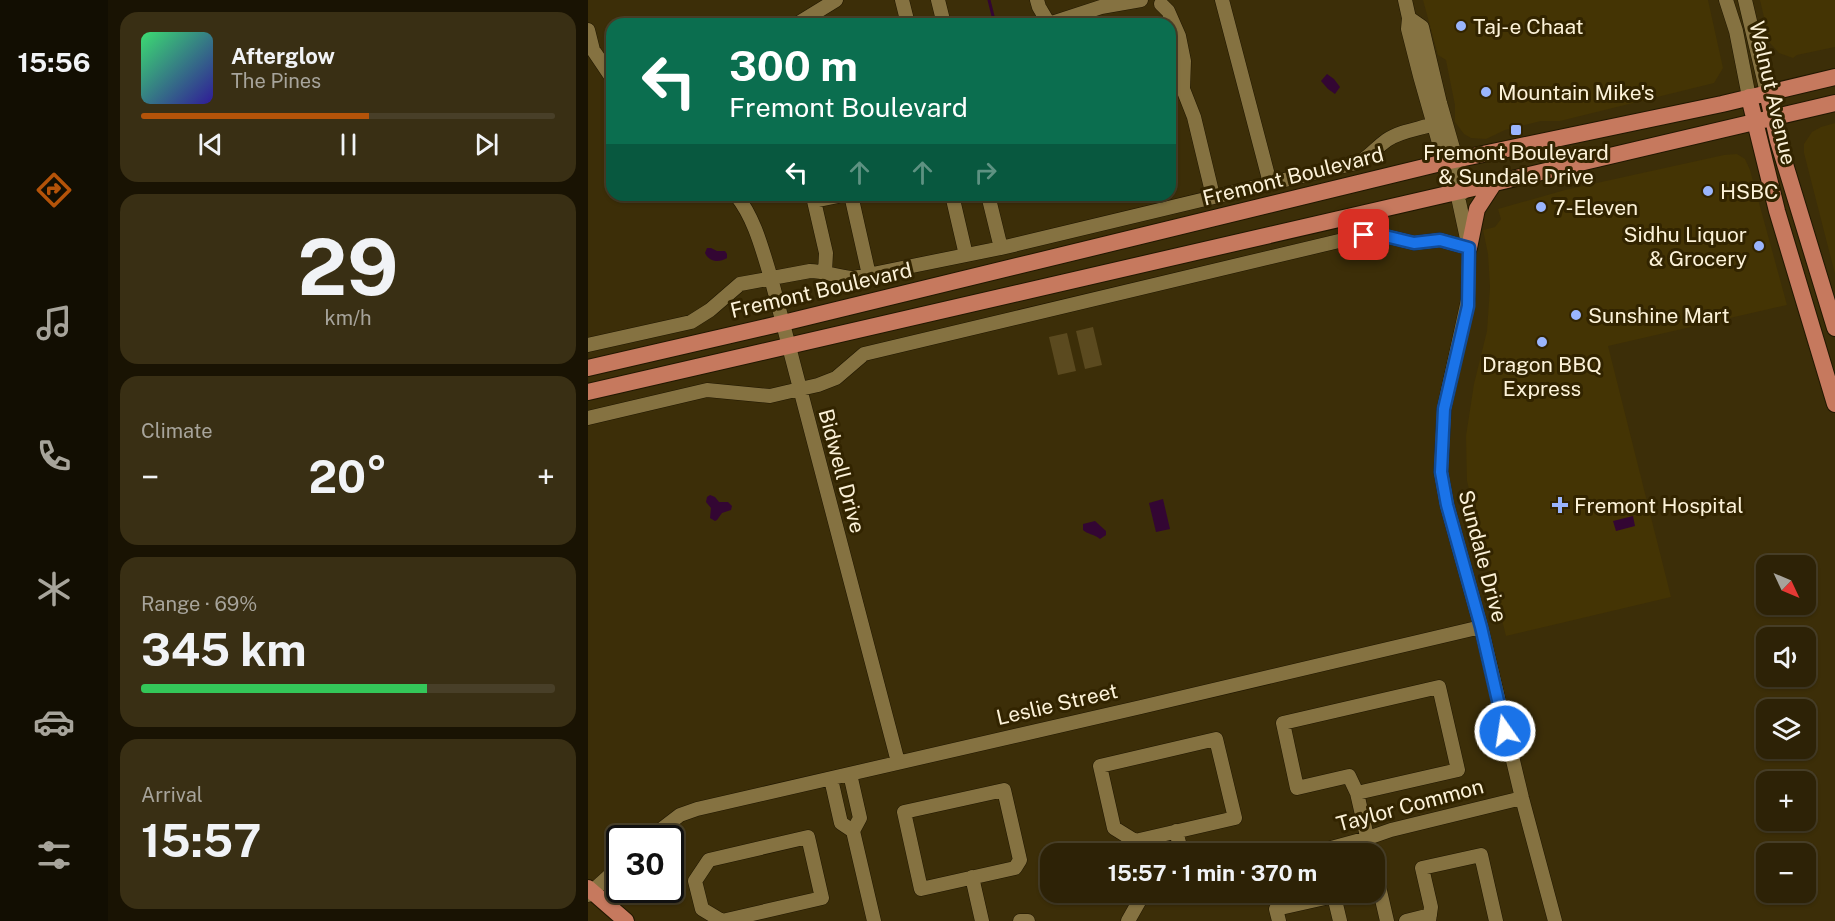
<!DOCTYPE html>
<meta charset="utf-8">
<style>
body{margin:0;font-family:"Public Sans",sans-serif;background:#392f14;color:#f1f3f6;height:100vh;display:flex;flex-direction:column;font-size:22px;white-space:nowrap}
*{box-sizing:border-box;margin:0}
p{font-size:20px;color:#a7a49b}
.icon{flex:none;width:33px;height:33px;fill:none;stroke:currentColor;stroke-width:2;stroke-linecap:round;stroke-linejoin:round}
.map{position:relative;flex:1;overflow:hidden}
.sheet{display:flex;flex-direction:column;gap:12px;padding:12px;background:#191303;width:480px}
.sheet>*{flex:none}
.guide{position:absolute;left:18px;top:18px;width:570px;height:183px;border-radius:18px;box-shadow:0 2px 4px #0004,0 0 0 2px #483f28;background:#0b6e4f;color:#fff;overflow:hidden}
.needle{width:39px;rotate:134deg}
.buttons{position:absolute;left:1168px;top:555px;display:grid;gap:12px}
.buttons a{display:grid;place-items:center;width:60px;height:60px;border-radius:12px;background:#2d2206;box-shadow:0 2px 4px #0004,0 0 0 2px #483f28;font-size:30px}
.speed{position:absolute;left:18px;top:825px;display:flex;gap:12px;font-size:30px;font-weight:700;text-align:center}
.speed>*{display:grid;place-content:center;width:78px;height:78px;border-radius:50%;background:#2d2206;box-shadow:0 2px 4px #0004,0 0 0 2px #483f28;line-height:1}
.speed .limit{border:3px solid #111;border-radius:9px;background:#fff;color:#111}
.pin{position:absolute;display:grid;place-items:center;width:51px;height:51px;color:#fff;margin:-26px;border-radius:12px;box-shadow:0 3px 9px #0006}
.me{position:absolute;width:66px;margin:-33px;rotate:347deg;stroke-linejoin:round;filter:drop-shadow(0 0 4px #0008)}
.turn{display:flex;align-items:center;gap:21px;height:126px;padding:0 24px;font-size:27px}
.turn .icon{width:78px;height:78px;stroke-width:2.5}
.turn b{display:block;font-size:42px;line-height:51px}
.lanes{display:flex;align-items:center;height:57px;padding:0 24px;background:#0003;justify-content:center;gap:30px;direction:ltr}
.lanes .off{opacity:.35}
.big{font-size:45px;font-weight:700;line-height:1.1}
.sheet .tile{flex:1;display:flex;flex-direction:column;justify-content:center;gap:9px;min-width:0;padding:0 21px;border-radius:18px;background:#392f14}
.sheet .dial{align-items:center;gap:0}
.dial b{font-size:78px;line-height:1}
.song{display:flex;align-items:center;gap:18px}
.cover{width:72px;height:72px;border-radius:9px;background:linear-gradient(135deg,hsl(140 70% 55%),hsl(250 70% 35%))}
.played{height:6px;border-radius:3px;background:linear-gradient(90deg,#b45309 55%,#483f28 55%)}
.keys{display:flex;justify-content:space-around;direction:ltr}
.heat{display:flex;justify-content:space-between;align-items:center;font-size:33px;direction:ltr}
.charge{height:9px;border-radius:4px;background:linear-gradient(90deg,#34c759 69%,#483f28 0)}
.trip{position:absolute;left:452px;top:843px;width:345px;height:60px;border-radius:18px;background:#2d2206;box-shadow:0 2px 4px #0004,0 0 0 2px #483f28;font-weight:700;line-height:60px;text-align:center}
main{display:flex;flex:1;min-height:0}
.tab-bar{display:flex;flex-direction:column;width:108px;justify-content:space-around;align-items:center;background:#120e02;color:#a7a49b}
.tab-bar .icon{width:42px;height:42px}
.tab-bar .selected{color:#b45309}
.tab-bar b{font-size:27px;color:#f1f3f6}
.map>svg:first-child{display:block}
.built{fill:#443404}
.green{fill:#5b4a1f}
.water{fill:#330633}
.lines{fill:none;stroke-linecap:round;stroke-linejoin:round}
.stream{stroke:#330633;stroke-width:3}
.minor-casing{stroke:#201700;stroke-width:15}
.major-casing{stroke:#201700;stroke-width:18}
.minor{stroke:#857241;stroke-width:14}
.major{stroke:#c6795e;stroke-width:16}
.route-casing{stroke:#114b97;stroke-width:15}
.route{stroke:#1a73e8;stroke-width:10}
.poi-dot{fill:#9ab5fd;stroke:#322400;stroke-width:2}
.labels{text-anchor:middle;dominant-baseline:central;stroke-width:6;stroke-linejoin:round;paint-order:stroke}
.poi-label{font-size:21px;fill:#fcf2d8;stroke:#322400;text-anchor:start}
.street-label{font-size:21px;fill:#fcf2d8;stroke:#322400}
</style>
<main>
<nav class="tab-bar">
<b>15:56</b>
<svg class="icon selected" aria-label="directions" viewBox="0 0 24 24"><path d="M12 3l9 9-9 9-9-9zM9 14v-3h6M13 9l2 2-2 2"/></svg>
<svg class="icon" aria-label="music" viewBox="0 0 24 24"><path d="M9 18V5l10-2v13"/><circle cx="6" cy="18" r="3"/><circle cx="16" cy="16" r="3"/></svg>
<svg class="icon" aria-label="phone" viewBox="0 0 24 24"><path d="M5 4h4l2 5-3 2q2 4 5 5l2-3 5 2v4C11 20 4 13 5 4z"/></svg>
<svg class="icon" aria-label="climate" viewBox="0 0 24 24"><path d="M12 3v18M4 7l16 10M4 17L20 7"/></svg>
<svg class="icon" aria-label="car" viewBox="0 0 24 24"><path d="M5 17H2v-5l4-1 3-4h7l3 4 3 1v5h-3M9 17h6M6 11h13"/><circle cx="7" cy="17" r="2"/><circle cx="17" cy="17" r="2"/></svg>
<svg class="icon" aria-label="filters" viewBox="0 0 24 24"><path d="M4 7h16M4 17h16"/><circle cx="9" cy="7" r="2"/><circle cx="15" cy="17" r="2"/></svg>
</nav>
<section class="sheet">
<div class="tile">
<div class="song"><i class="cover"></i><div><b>Afterglow</b><p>The Pines</p></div></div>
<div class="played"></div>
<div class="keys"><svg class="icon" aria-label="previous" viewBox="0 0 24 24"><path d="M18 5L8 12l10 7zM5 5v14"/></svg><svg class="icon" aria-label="pause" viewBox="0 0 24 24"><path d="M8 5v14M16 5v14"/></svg><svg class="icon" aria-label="next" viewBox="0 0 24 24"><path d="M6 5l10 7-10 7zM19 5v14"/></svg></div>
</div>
<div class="tile dial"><b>29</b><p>km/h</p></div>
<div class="tile"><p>Climate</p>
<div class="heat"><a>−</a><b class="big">20°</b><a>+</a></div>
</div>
<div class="tile"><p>Range · 69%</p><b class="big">345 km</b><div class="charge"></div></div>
<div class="tile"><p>Arrival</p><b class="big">15:57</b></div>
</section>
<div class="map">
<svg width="1247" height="921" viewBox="0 0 1247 921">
<rect width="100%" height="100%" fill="#3c2e08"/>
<!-- built -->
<path class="built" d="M835,0H1120L1135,68L1126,83L972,121H953L917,130L898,139L883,138L876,134L867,122V105L858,60L850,55Z
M1172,0H1247V47L1209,55L1205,58L1191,53L1182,43Z
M1247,123V274L1216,153V144L1224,132L1233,127Z
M1149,154L1157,159L1162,170L1199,305L1020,346L1083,597L918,636L879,481L878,436L886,384L899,331L902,287L900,254L895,230L907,227L913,219L910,209L977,190L1136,155Z"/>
<!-- green -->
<path class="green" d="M505,327L514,365L497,369L488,331Z
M479,333L488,371L470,375L461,337Z"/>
<!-- water -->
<path class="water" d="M739,74L746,79L752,87L747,94L740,89L733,81Z
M119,248H123L129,251H137L139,254V258C131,263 121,262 117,253Z
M122,495L127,497L131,502H140L144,506L143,510L134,513L129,520L127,521L122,518L123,508L118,502L119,497Z
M575,499L582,529L568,532L561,503Z
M1045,516L1047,526L1028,531L1025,521Z
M507,521L518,531V535L512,539C506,534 499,534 495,530V524Z"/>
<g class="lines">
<!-- stream -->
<path class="stream" d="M401,0L407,24"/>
<!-- minor casing -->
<g class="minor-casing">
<path id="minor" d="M314,0L320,24
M350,0L356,24
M449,0L451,7L461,24
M634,0L682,183
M817,0L821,18L820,29L832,76L865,192L870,197L881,248L880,300L856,409L853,472L859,505L893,627L934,798L967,921
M1138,0L1148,31L1161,97
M1157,0L1179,93
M573,4L580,11L591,36L596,61L595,89L606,117L625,196
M821,18L834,27L852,103L877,190L871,196
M209,24L248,0
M461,24L513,7L553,0
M0,30L5,50L24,78
M148,195C167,219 174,249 183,278L310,762
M263,195L281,275
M364,195L378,255
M400,195L413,248
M237,272L238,253L226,201L255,195
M0,345L103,322L122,310L152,284L222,271C236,271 250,277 265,278L413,248L772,162C782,156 789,147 799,140C812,131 831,129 846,124
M0,418L119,390L182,396L199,392L230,385L248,378L276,354L776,235L797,236L826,243L852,240L881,248
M628,739L647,818L547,841L526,828L512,766Z
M262,774L272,818L265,831
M243,779L253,823L265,831L286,921
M416,790L432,860L427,868L333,889L316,812Z
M769,793L870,770L851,687L695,723L709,788L761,776L769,793L783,854
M588,831L594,854
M220,837L234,898L134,921L114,909L107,881L121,860Z
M62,838L92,815L109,809L553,707L893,627
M721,854L780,838L803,830L934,798
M786,865L799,921
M384,877L394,921
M0,895L32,866
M432,921H440
M540,921L553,898L564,892
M691,921L688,909L746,896L752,921
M818,921L842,915
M841,921L843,907L834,868L893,855L908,921"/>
</g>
<!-- major casing -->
<g class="major-casing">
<path id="major" d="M1179,93L1190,141L1247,328
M1161,97L1189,211L1247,404
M881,248L889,209L906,183
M0,368L195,323L857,162L1134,104L1247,77
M0,392L877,190L1247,103
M0,888L38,921"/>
</g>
<!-- minor -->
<use href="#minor" class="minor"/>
<!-- major -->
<use href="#major" class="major"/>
</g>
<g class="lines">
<!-- route casing -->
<g class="route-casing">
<path id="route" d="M776,235L797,236L826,243L852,240L881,248L880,306L856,409L853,472L859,505L893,627L917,731"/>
</g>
<!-- route -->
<use href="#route" class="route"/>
</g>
<!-- markers -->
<g class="poi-dot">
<circle cx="873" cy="26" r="6"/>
<circle cx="898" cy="92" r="6"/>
<rect x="922" y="124" width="12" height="12" rx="3"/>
<circle cx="1120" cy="191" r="6"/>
<circle cx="953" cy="207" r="6"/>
<circle cx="1171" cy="246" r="6"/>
<circle cx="988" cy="315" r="6"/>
<circle cx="954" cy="342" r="6"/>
<path d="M969 496h6v6h6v6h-6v6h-6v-6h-6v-6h6z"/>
</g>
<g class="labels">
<!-- poi labels -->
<g class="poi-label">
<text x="885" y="26">Taj-e Chaat</text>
<text x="910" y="92">Mountain Mike's</text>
<text x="928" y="152" text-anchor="middle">Fremont Boulevard<tspan x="928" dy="24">&amp; Sundale Drive</tspan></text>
<text x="1132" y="191">HSBC</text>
<text x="965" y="207">7-Eleven</text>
<text x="1159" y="234" text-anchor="end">Sidhu Liquor<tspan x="1159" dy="24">&amp; Grocery</tspan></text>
<text x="1000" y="315">Sunshine Mart</text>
<text x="954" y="364" text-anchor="middle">Dragon BBQ<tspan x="954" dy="24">Express</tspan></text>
<text x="986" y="505">Fremont Hospital</text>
</g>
<!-- street labels -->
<g class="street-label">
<text transform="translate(1185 93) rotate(77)">Walnut Avenue</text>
<text transform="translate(705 176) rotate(-14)">Fremont Boulevard</text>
<text transform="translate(233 290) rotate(-13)">Fremont Boulevard</text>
<text transform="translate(254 471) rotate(75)">Bidwell Drive</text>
<text transform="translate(895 556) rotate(75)">Sundale Drive</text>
<text transform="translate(469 704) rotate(-13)">Leslie Street</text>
<text transform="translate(822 805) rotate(-15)">Taylor Common</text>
</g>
</g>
</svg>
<div class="buttons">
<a><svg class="needle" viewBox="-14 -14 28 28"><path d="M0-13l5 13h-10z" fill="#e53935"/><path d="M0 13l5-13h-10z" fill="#a7a49b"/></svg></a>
<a><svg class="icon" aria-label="sound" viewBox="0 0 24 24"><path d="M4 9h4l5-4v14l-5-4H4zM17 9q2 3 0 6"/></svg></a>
<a><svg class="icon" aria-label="layers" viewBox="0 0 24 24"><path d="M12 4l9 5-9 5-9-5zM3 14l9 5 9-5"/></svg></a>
<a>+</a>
<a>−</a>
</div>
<div class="speed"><div class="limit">30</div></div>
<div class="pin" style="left:776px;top:235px;background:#d93025"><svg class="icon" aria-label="arrive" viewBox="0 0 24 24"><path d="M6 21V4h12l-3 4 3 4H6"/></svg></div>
<svg class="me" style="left:917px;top:731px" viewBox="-20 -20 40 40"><circle r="17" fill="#1a73e8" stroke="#fff" stroke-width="3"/><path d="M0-11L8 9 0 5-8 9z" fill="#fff"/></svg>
<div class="trip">15:57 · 1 min · 370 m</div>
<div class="guide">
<div class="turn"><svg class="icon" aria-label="left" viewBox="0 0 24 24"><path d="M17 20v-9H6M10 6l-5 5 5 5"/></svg><div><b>300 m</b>Fremont Boulevard</div></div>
<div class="lanes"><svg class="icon" aria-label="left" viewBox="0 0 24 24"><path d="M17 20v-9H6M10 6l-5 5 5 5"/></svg><svg class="icon off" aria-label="ahead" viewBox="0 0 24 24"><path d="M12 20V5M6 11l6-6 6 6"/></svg><svg class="icon off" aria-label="ahead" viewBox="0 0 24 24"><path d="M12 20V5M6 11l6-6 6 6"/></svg><svg class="icon off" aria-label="right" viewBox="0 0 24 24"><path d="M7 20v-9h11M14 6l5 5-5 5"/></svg></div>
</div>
</div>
</main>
